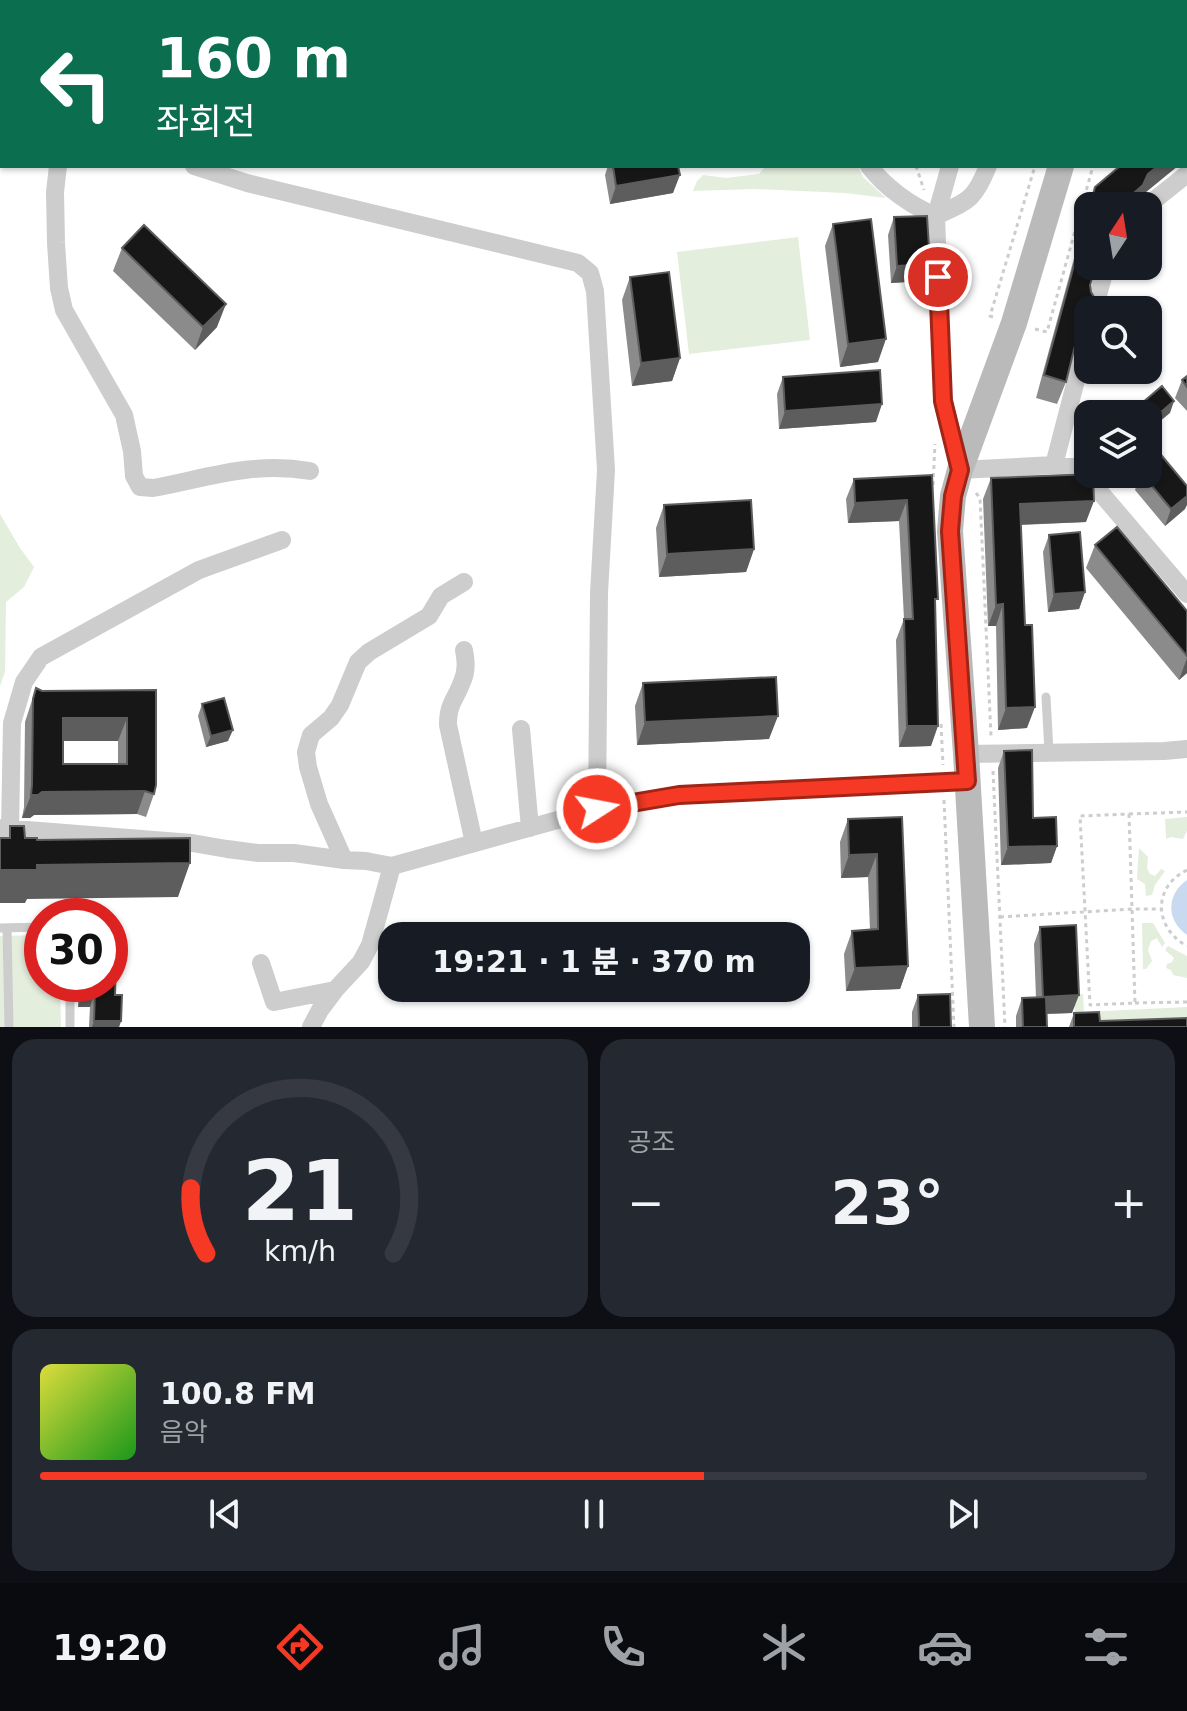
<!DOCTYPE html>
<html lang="ko">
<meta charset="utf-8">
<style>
body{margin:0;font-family:"DejaVu Sans","Noto Sans KR",sans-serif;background:#242831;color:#f1f3f6;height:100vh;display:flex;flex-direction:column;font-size:30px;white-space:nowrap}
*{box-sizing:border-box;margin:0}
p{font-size:26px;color:#9ea1a6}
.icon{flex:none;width:44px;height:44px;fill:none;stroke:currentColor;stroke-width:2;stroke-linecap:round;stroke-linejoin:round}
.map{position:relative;height:1027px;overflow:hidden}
.panel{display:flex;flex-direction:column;gap:12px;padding:12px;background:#0d0f14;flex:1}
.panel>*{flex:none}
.banner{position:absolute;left:0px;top:0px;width:1188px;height:168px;box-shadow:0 2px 6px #0004;background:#0b6e4f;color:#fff;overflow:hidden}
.needle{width:52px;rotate:12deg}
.buttons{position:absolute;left:1074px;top:192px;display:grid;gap:16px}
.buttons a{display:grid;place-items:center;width:88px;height:88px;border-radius:16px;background:#171b24;box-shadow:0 2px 6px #0004;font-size:40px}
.speed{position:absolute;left:24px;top:898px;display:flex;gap:16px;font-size:40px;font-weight:700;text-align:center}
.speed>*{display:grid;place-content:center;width:104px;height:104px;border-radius:50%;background:#171b24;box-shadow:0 2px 6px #0004;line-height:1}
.speed .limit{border:12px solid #d22;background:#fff;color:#111}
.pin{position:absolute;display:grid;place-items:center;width:68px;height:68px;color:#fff;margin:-34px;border:4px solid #fff;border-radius:50%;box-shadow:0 2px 8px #0007}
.me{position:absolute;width:88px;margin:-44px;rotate:79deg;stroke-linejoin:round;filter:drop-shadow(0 0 6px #0008)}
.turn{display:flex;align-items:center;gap:28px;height:168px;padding:0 24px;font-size:36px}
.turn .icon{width:104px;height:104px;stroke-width:2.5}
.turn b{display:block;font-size:56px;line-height:68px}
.big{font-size:60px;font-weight:800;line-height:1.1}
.panel .widget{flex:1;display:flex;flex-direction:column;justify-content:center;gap:12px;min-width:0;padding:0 28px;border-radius:24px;background:#242831}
.panel .dial{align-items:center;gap:0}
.dial svg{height:208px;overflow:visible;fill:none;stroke:#363941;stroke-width:7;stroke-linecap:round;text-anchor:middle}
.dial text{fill:#f1f3f6;stroke:none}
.song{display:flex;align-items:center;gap:24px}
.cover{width:96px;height:96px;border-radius:12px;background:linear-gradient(135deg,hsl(60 70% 55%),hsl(120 70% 35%))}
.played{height:8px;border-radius:4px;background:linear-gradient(90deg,#f63924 60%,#363941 60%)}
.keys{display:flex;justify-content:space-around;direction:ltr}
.heat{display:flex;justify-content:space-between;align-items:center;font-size:44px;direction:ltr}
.panel .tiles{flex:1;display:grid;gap:12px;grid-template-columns:1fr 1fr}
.widget:last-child{grid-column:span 2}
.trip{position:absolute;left:378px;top:922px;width:432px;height:80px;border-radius:24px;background:#171b24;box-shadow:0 2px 6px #0004;font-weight:800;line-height:80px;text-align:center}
.tabs{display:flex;height:128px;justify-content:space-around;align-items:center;background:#090b0e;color:#9ea1a6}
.tabs .icon{width:56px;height:56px}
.tabs .active{color:#f63924}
.tabs b{font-size:36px;color:#f1f3f6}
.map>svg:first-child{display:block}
.green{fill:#e4eedd}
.water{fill:#c8d9f0}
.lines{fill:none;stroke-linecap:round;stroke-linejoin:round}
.path{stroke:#cdcdcd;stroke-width:3;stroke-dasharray:4 4;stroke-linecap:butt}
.lane{stroke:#cdcdcd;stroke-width:9}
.street{stroke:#cdcdcd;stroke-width:18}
.secondary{stroke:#bababa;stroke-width:26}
.primary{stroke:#a8a8a8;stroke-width:30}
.wall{fill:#8b8b8b;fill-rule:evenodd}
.shaded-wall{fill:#5d5d5d}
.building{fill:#171717;stroke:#5d5d5d;stroke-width:2;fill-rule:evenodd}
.route-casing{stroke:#a02517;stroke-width:20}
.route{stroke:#f63924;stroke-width:14}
</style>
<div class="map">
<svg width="1187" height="1027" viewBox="0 0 1187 1027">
<rect width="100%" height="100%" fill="#fff"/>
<!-- green -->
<path class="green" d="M766,166H858L863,177L886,198L845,193L754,189L693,191L697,181L703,175L726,178L759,174Z
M798,237L810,340L689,354L677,252Z
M0,514L20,548L34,567L24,587L6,602L5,672L0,686Z
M1187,817V831L1183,839L1171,837L1166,839L1165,819Z
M1139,848L1148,857L1147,868L1150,874L1155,876L1161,869L1165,871L1155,885L1152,895L1146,896L1145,884L1137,879Z
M1142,923H1153L1165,943L1162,947L1157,938L1151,941L1148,950L1152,961L1146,969H1143Z
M42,935V984H60L61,1027H0V936Z
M1168,946L1187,956V978L1173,975L1171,970L1166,968L1167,964L1172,962L1174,958L1165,950Z
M1074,994H1083L1084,1012L1187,1007V1017L1075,1021Z"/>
<!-- water -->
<path class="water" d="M1187,880V935C1166,920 1166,895 1187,880Z"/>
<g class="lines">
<!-- path -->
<path class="path" d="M1087,2L1088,0
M1186,64L1187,63
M916,166L924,190
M993,317L990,316L1035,166
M1035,329L1047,332L1093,166
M933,485L935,444
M976,493L980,498L991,736
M941,724L943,765
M993,771L1005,1027
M944,800L954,1027
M1129,814L1135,1003L1090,1005L1080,816Z
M1129,814L1187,812
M1187,870C1152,887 1154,928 1187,946
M1000,917L1131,909H1161
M1135,1003L1187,1002"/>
<!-- lane -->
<path class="lane" d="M752,2L754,0
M1009,2V0
M1046,697L1049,752
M0,928L42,927
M7,928L9,1027
M70,984V1027"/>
<!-- street -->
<path class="street" d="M290,0L293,2
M147,2L148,0
M1039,2L1040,0
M58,166L55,192L56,243L59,288L64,310L124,415L132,451L134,476L140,487L153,488C207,478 253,461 310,471
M194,166L247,183L578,263L590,273L595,291L606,470L599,593L597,809
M869,166C885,187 911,206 936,216C968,201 974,201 988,166
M950,166L936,216L943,401L960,470L1054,465L1073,467L1088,478L1187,594
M1147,206L1187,174
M1094,310L1106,266
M1054,465L1088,334
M464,650C466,661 467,671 462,682C455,701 448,703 448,725L474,843
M521,729L530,828
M966,754L1164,751L1187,749
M2,828L192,843L227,849L258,853H294L344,860L366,861L392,866
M10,829L12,723L24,682L41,657L199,570L282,540
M344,860L319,804L308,767L306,752L311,735L331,718L340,705L358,662L369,652L429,616L441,596L464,582
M261,963L274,1002L335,990
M311,1027L320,1010L335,990L361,962L370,945L392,866L597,809L679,795L967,781"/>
<!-- secondary -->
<path class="secondary" d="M1116,2L1117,0
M982,1027L966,754L950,531L953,496L960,470L1014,323L1061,166"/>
<!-- primary -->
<path class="primary" d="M1175,0L1177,2"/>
</g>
<!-- wall -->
<path class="wall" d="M404,0H430L429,2H408Z
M608,166H678L673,193L610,204L605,175Z
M1088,207V266L1090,285L1085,322L1080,325L1066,382L1057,404L1036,398Z
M894,217L930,264L923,281L891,283L888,235Z
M833,224L878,362L840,367L825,246Z
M122,248L217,327L195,350L113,271Z
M630,277L680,358L672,381L632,386L622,300Z
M1187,376V411L1175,398L1182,380Z
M783,377L876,422L779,429L777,394Z
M1141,474H1148L1185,509L1165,526L1135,490Z
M932,475L935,608L931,746L899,747L896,640L904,619L899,521L848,523L846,499L854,479Z
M991,478L1086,522L1021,525L1027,728L998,730L996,626H988L983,499Z
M664,505L754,549L746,572L659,577L656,528Z
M1049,535L1085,592L1079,609L1048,612L1043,552Z
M1095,545L1187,611V673L1179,680L1086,568Z
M643,683L769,739L637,745L635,706Z
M36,688L42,691L156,690L154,794L146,817L137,814L34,815L30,818H22L24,807L25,722ZM63,741H118V764H63Z
M202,704L228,741L206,747L198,716Z
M1004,751L1033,818L1057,846L1051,863L1001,865L998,768Z
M902,817L908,966L900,989L846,991L844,954L852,931L870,930L868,877L841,878L840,842L848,819Z
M1040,927L1072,1013L1047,1014V1027H1016V1016L1022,998H1036L1034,944Z
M78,984H110L115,995L121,1021L119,1027H89L90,1007H78Z
M918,995L951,1027H912V1012Z
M1074,1013L1100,1021L1187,1027H1069Z"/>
<!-- shaded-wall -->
<path class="shaded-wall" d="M1158,166H1178L1140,197L1136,206H1119L1148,174Z
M680,175L673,193L610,204L616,186Z
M930,264L923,281L891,283L897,266Z
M1093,300L1090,310H1088V315L1085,322L1080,325L1084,309L1088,303Z
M226,304L217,327L195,350L203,327Z
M886,339L878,362L840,367L848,344Z
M680,358L672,381L632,386L641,363Z
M1174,401L1170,413L1148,431V423Z
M882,404L876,422L779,429L785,411Z
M1187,496V505L1185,509L1165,526L1171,509Z
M907,500L899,521L848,523L855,503Z
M1094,501L1086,522L1012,525L1020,504Z
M754,549L746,572L659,577L667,554Z
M1085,592L1079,609L1048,612L1054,594Z
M1003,604L996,626H988L996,605Z
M1187,658V673L1179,680Z
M1035,707L1027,728L998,730L1006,708Z
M778,716L769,739L637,745L645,722Z
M63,718H127L118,741H55Z
M907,726H938L931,746L899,747Z
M233,730L228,741L206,747L211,736Z
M145,791L137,814L34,815L30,818H22L31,795L42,792Z
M1057,846L1051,863L1001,865L1008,847Z
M877,854L868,877L841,878L849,855Z
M190,863L178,897L27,899L25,903H0V870L37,865Z
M908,966L900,989L846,991L855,968Z
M83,991H95L90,1007H78Z
M1079,995L1072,1013L1037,1014L1043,997Z
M94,1021H121L119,1027H92Z"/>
<!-- building -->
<path class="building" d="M711,0H729V2H702Z
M916,0H922L923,2H907Z
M956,0H1004V2H948Z
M1187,111V143L1186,144V112Z
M613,166H678L680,175L616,186Z
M1120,166H1158L1148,174L1143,185L1119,206H1090L1095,187Z
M1088,214V266H1096L1090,285L1091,292L1094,297L1093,300L1088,303L1084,309L1066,382L1044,375Z
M927,216L930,264L897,266L894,217Z
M871,219L886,339L848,344L833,224Z
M144,225L226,304L203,327L122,248Z
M669,272L680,358L641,363L630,277Z
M880,370L882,404L785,411L783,377Z
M1187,376V387L1182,380Z
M1162,386L1174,401L1148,423V414H1140L1135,409Z
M1162,456L1187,486V496L1171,509L1142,474H1148V467Z
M1093,474L1094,501L1020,504L1025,625H1032L1035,707L1006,708L1003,604L996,605L991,478Z
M932,475L938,599H935L938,726H907L904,619H913L907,500L855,503L854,479Z
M751,500L754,549L667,554L664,505Z
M1117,527L1187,611V656L1095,545Z
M1080,532L1085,592L1054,594L1049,535Z
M776,677L778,716L645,722L643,683Z
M36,688L42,691L156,690V785L154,794L145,791L42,792L38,795H31L32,785L33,699ZM63,718H127V764H63Z
M224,698L233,730L211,736L202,704Z
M1032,750L1033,818L1056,817L1057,846L1008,847L1004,751Z
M902,817L908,966L855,968L852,931L878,929L877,854L849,855L848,819Z
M10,826H24L25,838H37V840L190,838V863L37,865V870H0V838H10Z
M110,924H117L115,995H122L121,1021H94L95,991H83V984H110Z
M1076,925L1079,995L1043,997L1040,927Z
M950,994L951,1027H919L918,995Z
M1046,997L1047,1027H1023L1022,998Z
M1099,1012L1100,1021L1187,1018V1027H1074V1013Z"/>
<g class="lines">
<!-- route casing -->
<g class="route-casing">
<path id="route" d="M597,809L679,795L967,781L950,531L953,496L960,470L943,401L938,277"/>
</g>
<!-- route -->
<use href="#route" class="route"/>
</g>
</svg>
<div class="buttons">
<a><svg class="needle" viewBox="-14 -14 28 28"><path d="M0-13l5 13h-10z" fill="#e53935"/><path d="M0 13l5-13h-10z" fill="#9ea1a6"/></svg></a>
<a><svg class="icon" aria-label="search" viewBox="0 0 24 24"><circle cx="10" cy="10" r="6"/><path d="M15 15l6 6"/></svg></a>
<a><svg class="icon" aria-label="layers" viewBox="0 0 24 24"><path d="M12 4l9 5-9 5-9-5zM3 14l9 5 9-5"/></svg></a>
</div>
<div class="speed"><div class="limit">30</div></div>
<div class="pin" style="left:938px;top:277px;background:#d93025"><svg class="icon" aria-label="arrive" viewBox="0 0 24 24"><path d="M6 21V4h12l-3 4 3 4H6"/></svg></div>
<svg class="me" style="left:597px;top:809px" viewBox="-20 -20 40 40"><circle r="17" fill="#f63924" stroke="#fff" stroke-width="3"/><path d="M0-11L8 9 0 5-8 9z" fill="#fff"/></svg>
<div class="trip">19:21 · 1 분 · 370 m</div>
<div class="banner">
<div class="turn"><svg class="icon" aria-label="left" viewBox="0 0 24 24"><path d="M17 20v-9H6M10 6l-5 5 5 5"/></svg><div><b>160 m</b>좌회전</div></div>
</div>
</div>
<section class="panel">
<div class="tiles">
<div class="widget dial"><svg viewBox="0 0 100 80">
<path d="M14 69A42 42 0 1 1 86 69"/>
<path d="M14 69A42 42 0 0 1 8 44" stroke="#f63924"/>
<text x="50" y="56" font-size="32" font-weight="700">21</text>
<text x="50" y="72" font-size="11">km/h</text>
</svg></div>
<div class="widget"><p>공조</p>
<div class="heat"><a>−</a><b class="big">23°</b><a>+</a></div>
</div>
<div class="widget">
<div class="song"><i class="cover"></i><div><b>100.8 FM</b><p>음악</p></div></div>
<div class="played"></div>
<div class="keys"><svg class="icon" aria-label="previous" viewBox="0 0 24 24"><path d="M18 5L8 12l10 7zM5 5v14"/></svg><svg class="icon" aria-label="pause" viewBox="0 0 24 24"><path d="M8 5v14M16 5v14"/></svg><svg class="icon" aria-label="next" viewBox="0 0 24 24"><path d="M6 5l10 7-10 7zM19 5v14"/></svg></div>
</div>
</div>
</section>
<nav class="tabs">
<b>19:20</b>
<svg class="icon active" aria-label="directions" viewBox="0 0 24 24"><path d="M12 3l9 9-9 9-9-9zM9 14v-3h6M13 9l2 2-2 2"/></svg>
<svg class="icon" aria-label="music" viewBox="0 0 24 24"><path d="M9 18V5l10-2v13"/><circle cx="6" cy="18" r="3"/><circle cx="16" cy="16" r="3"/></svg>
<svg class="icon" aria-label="phone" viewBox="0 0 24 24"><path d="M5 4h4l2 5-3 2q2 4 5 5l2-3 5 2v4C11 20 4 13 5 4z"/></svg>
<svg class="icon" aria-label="climate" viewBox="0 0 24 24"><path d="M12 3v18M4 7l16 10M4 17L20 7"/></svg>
<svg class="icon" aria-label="car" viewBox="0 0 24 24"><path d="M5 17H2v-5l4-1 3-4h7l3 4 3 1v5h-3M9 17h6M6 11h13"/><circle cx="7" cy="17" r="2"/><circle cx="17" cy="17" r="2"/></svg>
<svg class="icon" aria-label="filters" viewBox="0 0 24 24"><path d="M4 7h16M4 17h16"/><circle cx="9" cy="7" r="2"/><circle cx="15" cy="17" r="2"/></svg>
</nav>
